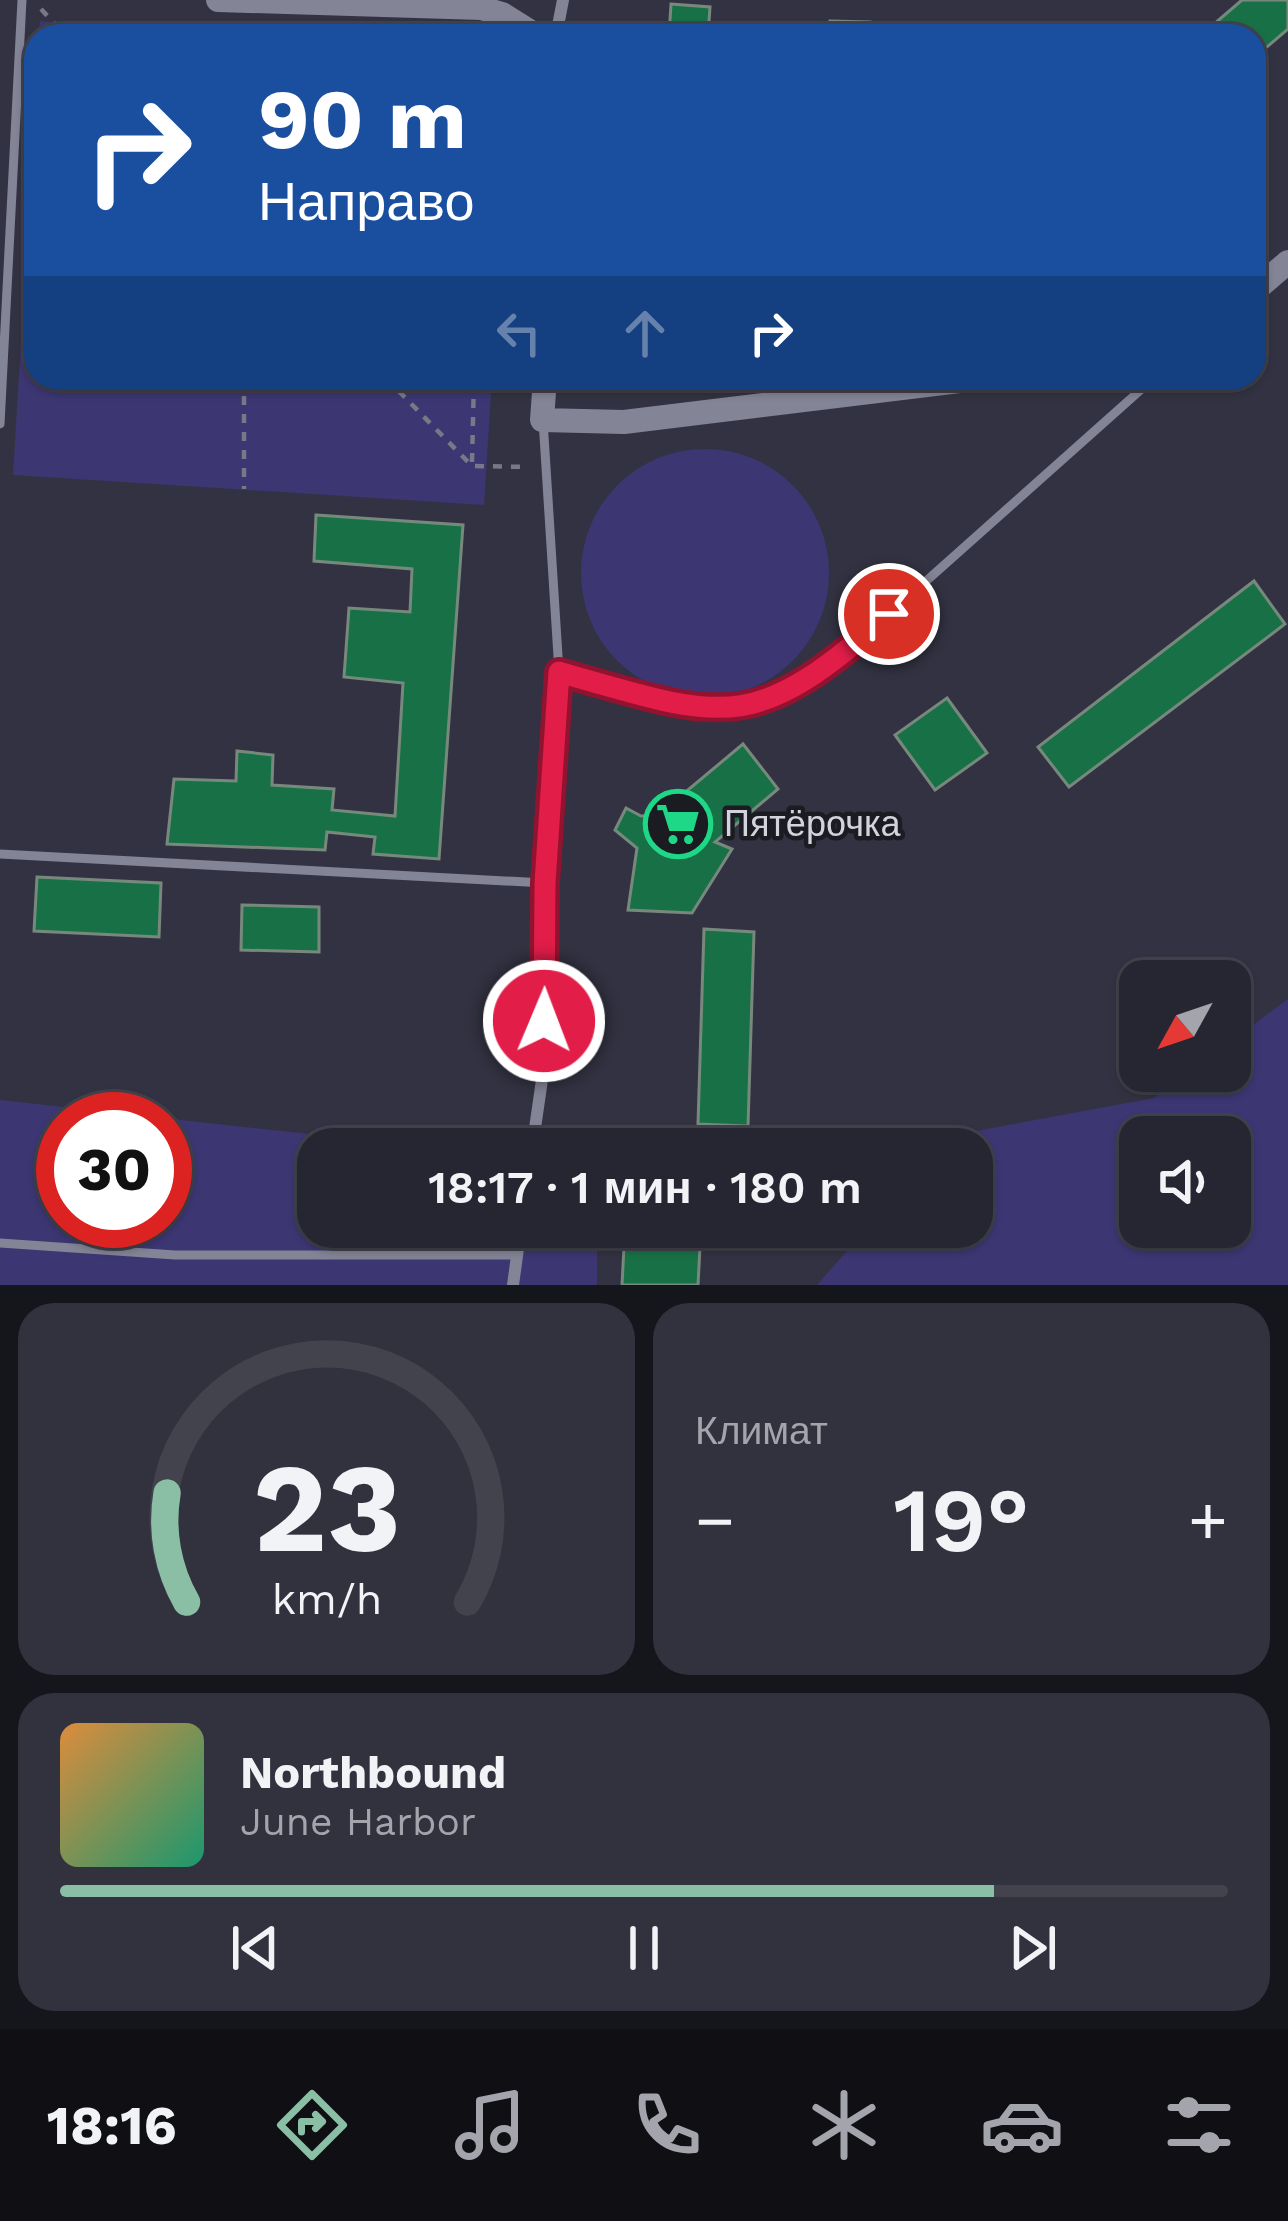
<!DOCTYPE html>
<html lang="ru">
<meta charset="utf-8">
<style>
body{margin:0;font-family:"Work Sans",sans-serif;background:#32323e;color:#f1f3f6;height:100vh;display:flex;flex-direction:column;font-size:45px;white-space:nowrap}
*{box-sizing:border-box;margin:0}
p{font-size:39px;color:#a4a5ac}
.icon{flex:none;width:66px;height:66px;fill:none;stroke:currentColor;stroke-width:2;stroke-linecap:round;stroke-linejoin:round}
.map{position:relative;height:1285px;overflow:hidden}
.drawer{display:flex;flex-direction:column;gap:18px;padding:18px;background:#15151c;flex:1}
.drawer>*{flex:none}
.guide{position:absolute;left:24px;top:24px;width:1242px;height:366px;border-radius:36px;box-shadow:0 3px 9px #0004,0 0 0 3px #42434d;background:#1a4fa0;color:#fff;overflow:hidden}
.needle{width:78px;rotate:230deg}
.fabs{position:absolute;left:1119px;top:960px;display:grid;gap:24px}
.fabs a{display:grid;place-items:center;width:132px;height:132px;border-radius:24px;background:#262632;box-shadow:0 3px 9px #0004,0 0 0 3px #42434d;font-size:60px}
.speed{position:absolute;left:36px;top:1092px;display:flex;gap:24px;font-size:60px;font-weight:700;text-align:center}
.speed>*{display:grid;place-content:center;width:156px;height:156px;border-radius:50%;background:#262632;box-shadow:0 3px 9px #0004,0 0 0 3px #42434d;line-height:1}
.speed .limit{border:18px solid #d22;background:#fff;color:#111}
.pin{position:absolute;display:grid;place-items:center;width:102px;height:102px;color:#fff;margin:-51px;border:6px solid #fff;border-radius:50%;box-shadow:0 3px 12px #0007}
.me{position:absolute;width:132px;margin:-66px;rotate:1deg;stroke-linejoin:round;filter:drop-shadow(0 0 9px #0008)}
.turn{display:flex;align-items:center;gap:42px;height:252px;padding:0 36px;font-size:54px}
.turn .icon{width:156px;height:156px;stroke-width:2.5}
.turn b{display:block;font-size:84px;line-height:102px}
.lanes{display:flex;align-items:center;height:114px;padding:0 36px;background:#0003;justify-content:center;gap:60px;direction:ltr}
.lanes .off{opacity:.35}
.big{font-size:90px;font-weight:600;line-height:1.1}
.drawer .tile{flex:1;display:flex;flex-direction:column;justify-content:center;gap:18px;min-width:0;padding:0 42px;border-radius:36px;background:#32323e}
.drawer .dial{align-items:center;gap:0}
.dial svg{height:312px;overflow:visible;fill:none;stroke:#42434d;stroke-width:7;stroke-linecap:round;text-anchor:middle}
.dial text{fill:#f1f3f6;stroke:none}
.song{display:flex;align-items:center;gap:36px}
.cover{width:144px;height:144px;border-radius:18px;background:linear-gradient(135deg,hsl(30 70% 55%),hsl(160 70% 35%))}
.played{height:12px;border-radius:6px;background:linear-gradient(90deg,#8abfa5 80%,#42434d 80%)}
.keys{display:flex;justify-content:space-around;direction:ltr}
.heat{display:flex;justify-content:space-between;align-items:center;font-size:66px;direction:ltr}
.drawer .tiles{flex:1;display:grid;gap:18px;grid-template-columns:1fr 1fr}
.tile:last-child{grid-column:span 2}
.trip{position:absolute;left:297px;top:1128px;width:696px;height:120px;border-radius:36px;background:#262632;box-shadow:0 3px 9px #0004,0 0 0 3px #42434d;font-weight:600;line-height:120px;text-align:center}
.tab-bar{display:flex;height:192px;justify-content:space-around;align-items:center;background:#0f0f14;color:#a4a5ac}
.tab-bar .icon{width:84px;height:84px}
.tab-bar .on{color:#8abfa5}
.tab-bar b{font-size:54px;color:#f1f3f6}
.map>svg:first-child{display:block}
.green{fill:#3c3672;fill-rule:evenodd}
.building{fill:#187146;stroke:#77897d;stroke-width:3}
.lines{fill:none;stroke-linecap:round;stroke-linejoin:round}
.path{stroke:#797886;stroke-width:4.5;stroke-dasharray:9 9;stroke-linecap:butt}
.service{stroke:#848497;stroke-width:9}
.minor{stroke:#848497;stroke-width:12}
.secondary{stroke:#848497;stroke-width:24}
.route-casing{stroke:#92132f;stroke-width:30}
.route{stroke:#e11d48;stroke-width:21}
.labels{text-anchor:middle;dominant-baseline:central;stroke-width:9;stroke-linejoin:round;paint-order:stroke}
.poi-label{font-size:36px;fill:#d3d3dd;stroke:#1b1b22;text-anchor:start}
</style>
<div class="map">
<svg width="1288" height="1285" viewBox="0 0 1288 1285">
<rect width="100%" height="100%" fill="#333242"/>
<!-- green -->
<path class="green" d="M40,21L279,36H39Z
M36,91V378H492L484,505L13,475Z
M581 573a124 124 0 1 1 248 0a124 124 0 1 1-248 0Z
M1288,999V1285H817L868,1227H972V1149H938L949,1136L1154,1098L1191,1071H1230V1042ZM1230,1137V1227H1140V1137Z
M0,1100L446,1149H318V1227H597V1285H0ZM63,1119H165V1221H63Z"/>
<!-- building -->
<path class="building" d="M1242,0H1288V29L1254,58V36H1200Z
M671,4L710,7L708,36H669Z
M830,21L870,22L869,36H830Z
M316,515L463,525L439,859L373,854L375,837L327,832L325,850L167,844L174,779L236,781L237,751L273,755L272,785L334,789L332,810L395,816L403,683L344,677L349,608L410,612L412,569L314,561Z
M1254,581L1285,624L1069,787L1038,747Z
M947,698L987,753L935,790L895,735Z
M743,744L778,789L715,842L732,849L692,913L628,910L637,848L615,830L626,808L641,816L658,815Z
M37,877L161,883L159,937L34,931Z
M242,905L319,907V952L241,950Z
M704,929L754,932L748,1126L698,1124Z
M625,1227H701L698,1285H622Z"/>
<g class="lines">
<!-- path -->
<path class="path" d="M41,9L66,36
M244,378V489
M386,378L472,466L529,467
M472,462L474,378"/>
<!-- service -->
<path class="service" d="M543,420L559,672L690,710L758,705L823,673L1154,378
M0,424L22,0
M0,854L545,883L559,672
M0,1243L175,1255H517"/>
<!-- minor -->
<path class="minor" d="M556,36L563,0
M532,1149L544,1066L545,883
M513,1285L521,1227"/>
<!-- secondary -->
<path class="secondary" d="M218,0L481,8L502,14L537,36
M1254,291L1288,262
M545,378L542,420L624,422L984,378"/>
</g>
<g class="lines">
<!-- route casing -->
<g class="route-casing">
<path id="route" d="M544,1021L545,883L559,672C726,720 753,735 889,614"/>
</g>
<!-- route -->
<use href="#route" class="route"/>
</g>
<!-- icons -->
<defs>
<g id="supermarket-ring" transform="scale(3.45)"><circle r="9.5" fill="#1b1b22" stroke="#1fd887" stroke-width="1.5"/><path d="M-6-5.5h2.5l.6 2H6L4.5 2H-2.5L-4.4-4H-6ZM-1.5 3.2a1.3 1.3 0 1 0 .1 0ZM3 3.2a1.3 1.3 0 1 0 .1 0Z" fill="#1fd887"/></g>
</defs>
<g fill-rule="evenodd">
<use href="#supermarket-ring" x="678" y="824"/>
</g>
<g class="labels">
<!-- poi labels -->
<g class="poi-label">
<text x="724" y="824">Пятёрочка</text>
</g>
</g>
</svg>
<div class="fabs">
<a><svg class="needle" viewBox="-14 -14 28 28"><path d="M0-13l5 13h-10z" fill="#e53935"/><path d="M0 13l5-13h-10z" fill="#a4a5ac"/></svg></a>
<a><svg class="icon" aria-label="sound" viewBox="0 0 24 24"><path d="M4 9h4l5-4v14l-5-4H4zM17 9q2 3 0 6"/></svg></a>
</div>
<div class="speed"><div class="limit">30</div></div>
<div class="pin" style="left:889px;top:614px;background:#d93025"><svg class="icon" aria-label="arrive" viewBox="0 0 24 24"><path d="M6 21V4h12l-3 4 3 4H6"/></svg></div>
<svg class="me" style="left:544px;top:1021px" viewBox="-20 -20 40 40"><circle r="17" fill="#e11d48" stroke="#fff" stroke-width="3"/><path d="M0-11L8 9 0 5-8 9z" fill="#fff"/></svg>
<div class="trip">18:17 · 1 мин · 180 m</div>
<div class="guide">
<div class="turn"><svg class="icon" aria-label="right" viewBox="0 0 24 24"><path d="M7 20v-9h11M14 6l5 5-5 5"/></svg><div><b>90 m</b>Направо</div></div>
<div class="lanes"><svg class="icon off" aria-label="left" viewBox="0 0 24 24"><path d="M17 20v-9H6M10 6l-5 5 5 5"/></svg><svg class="icon off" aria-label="ahead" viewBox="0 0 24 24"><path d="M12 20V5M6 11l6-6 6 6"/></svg><svg class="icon" aria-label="right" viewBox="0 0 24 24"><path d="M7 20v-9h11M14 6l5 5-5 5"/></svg></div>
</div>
</div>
<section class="drawer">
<div class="tiles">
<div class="tile dial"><svg viewBox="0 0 100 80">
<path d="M14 69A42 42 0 1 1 86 69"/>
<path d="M14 69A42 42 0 0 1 9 41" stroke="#8abfa5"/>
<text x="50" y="56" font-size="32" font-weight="700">23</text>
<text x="50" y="72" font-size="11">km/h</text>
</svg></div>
<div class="tile"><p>Климат</p>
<div class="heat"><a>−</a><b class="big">19°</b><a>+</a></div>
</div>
<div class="tile">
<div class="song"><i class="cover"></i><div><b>Northbound</b><p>June Harbor</p></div></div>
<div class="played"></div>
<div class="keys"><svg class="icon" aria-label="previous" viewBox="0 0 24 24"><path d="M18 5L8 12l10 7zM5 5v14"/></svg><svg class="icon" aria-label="pause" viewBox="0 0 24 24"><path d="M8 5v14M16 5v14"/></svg><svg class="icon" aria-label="next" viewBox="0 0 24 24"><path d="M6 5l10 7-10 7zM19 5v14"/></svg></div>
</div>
</div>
</section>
<nav class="tab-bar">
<b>18:16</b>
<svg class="icon on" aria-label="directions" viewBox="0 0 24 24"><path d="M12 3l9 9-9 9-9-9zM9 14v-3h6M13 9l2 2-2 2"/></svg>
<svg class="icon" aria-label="music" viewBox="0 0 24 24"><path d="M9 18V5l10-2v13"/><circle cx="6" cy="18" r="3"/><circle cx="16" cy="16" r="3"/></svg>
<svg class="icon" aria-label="phone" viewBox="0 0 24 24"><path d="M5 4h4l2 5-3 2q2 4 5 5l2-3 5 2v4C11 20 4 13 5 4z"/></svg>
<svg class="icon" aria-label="climate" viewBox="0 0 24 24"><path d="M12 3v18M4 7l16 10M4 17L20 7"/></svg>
<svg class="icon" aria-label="car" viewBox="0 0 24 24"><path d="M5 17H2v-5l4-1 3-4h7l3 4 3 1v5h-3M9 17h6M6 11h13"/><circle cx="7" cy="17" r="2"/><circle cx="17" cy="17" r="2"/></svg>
<svg class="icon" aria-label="filters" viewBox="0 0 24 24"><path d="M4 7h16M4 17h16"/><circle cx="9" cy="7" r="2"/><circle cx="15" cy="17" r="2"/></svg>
</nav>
